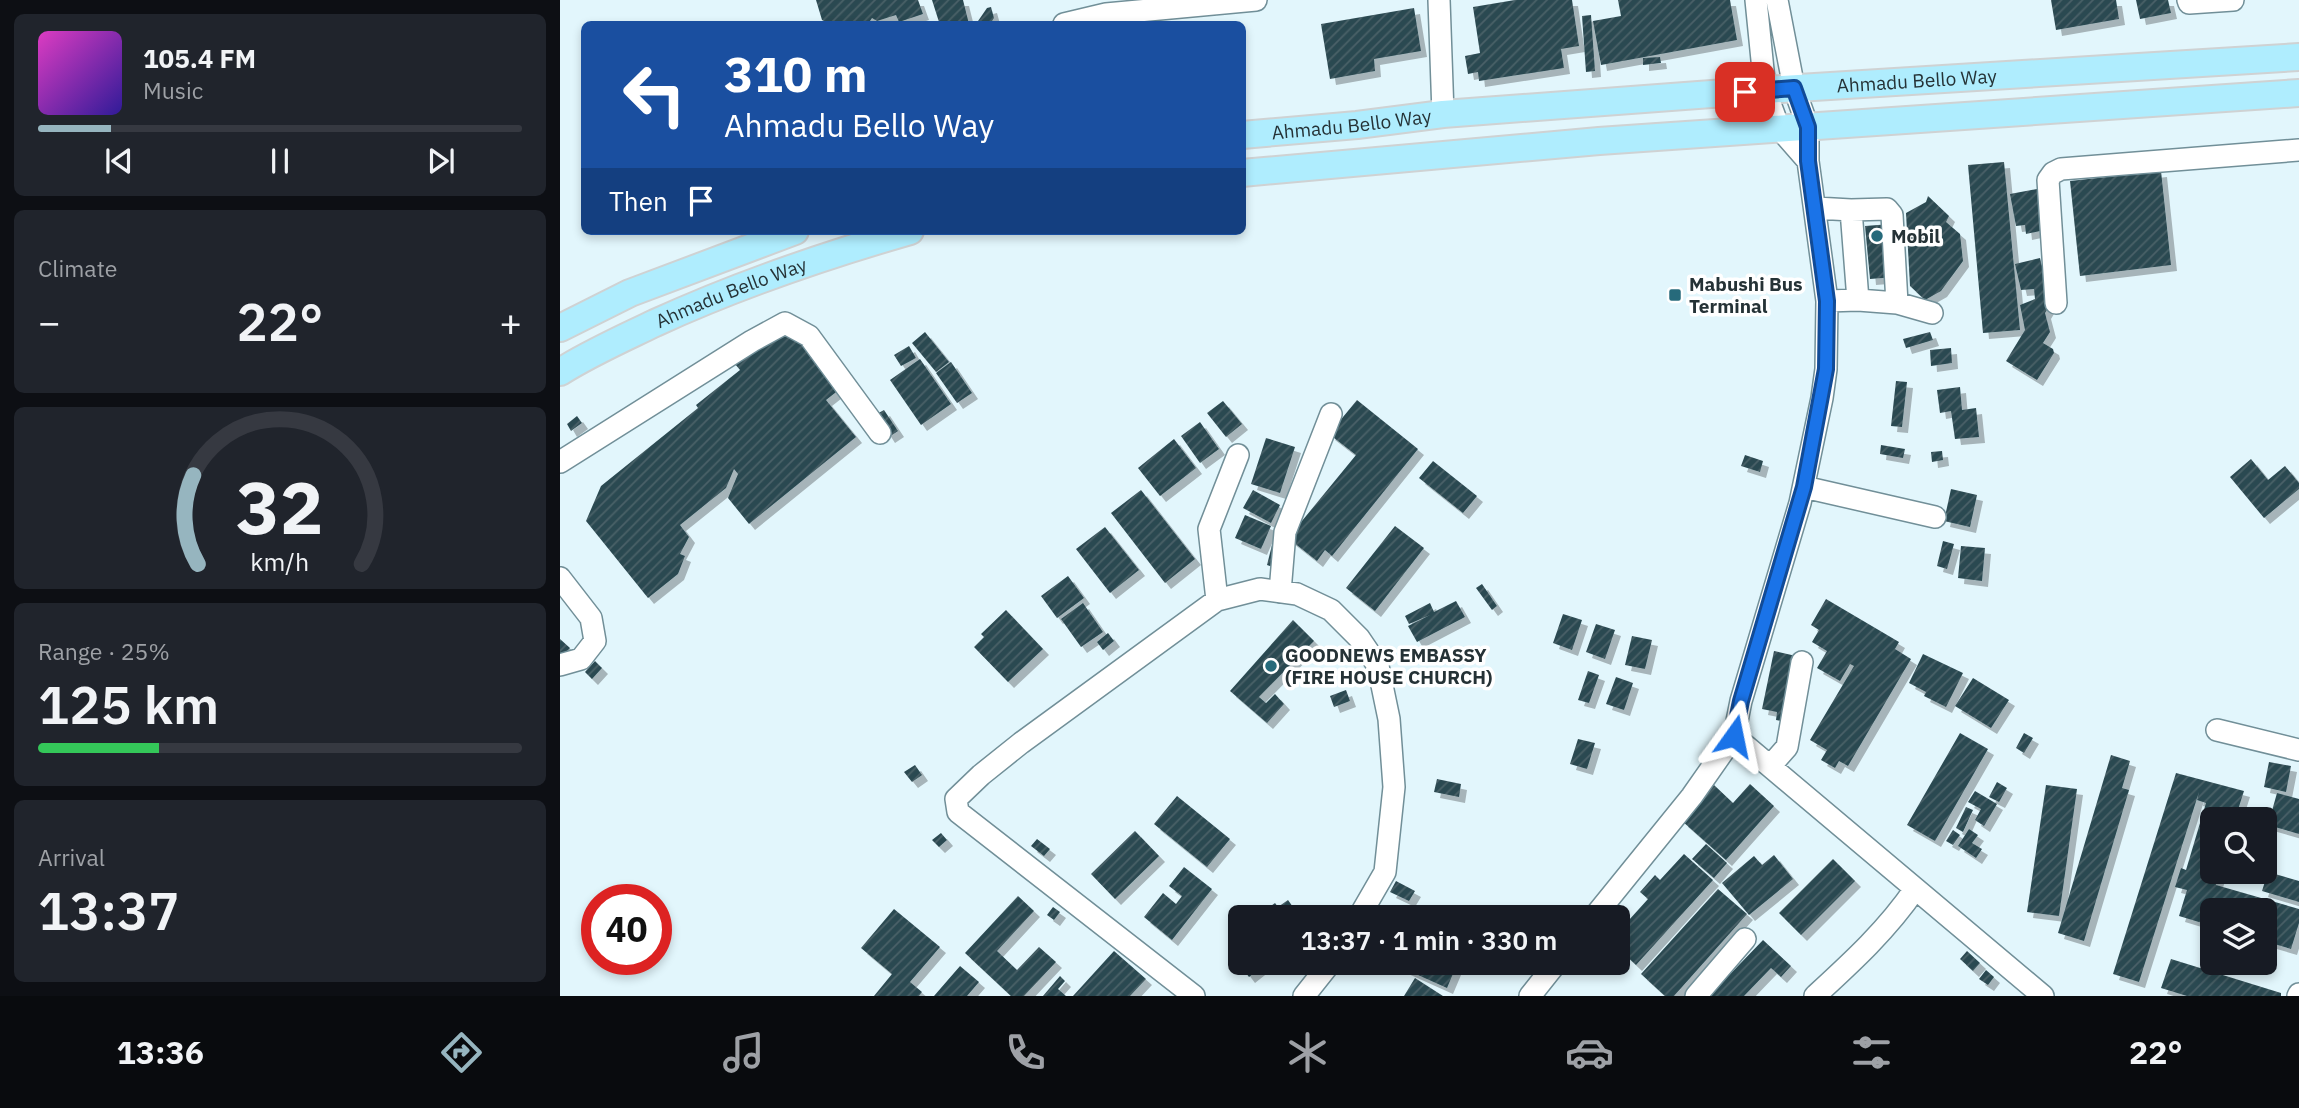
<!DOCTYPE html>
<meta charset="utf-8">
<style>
body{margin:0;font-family:"IBM Plex Sans",sans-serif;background:#20242c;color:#f1f3f6;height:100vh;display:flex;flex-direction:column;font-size:26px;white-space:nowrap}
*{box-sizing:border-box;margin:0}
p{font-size:23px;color:#9ea1a6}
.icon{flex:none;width:38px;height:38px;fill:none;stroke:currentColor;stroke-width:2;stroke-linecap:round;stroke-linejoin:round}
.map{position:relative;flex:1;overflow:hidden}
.sheet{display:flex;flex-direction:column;gap:14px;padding:14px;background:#0d0f14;width:560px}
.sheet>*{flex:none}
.guide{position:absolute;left:21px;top:21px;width:665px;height:214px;border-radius:10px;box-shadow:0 4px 10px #0003;background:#1a4fa0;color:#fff;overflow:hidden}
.fabs{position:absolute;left:1640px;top:807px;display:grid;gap:14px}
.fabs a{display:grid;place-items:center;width:77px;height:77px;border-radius:10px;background:#171b24;box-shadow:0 4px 10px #0003;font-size:35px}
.speed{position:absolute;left:21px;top:884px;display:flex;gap:14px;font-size:35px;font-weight:700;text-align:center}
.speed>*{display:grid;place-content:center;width:91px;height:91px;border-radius:50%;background:#171b24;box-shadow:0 4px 10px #0003;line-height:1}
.speed .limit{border:10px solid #d22;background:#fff;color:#111}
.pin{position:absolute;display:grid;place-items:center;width:60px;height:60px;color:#fff;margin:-30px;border-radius:14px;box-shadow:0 4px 10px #0006}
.me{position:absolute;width:77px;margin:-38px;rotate:12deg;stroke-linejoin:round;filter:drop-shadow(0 0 5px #0008)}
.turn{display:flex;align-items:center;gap:24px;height:147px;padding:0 28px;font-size:32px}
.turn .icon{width:91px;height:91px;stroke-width:2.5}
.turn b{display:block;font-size:49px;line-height:60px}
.then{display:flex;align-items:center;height:66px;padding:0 28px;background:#0003;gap:14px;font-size:26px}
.big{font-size:52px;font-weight:600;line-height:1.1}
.sheet .widget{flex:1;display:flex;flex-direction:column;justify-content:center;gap:10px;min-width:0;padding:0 24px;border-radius:10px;background:#20242c}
.sheet .dial{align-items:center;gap:0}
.dial svg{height:182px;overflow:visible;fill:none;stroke:#363941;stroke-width:7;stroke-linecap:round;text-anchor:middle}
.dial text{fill:#f1f3f6;stroke:none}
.song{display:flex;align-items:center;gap:21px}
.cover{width:84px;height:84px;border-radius:10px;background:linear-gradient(135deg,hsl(310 70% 55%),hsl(250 70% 35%))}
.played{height:7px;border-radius:4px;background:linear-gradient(90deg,#96b5bf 15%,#363941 15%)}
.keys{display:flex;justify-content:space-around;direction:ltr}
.heat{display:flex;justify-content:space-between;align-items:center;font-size:38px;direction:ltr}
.charge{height:10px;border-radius:5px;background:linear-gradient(90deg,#34c759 25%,#363941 0)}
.trip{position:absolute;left:668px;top:905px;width:402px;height:70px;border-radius:10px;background:#171b24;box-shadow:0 4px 10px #0003;font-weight:600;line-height:70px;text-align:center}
.tabs{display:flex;height:112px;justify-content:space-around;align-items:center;background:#090b0e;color:#9ea1a6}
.tabs .icon{width:49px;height:49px}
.tabs .selected{color:#96b5bf}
.tabs b{font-size:32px;color:#f1f3f6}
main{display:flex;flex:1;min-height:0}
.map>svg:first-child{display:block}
.building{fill:url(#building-hatch);filter:url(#shadow)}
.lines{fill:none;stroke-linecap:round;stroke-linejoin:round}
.minor-casing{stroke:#718f98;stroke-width:24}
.major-casing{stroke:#cfd2d3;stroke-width:30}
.minor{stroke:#fff;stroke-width:21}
.major{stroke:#afedfe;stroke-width:26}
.route-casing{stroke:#114b97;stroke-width:18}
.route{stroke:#1a73e8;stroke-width:12}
.poi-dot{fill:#266a7b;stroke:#fff;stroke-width:2.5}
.labels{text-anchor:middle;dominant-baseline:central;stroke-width:7;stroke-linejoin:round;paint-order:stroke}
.street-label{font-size:19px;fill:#253236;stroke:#fff}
.poi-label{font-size:19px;font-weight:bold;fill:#253236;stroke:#fff;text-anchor:start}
</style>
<main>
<section class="sheet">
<div class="widget">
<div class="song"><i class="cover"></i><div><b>105.4 FM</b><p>Music</p></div></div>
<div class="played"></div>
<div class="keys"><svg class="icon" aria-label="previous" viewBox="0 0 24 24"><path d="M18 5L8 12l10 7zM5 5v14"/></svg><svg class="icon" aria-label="pause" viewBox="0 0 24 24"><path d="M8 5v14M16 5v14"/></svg><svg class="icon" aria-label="next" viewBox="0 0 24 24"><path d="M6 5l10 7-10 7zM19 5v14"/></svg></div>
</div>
<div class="widget"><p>Climate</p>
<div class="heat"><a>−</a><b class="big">22°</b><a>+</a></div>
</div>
<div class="widget dial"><svg viewBox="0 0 100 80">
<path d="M14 69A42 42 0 1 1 86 69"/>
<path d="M14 69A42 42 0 0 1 12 30" stroke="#96b5bf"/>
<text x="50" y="56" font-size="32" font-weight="700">32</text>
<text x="50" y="72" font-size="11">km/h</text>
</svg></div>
<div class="widget"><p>Range · 25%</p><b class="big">125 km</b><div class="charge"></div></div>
<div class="widget"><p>Arrival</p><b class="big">13:37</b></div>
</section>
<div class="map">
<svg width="1739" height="996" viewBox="0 0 1739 996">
<defs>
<pattern id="building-hatch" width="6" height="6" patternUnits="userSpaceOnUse" patternTransform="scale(1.75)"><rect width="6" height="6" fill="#2c4951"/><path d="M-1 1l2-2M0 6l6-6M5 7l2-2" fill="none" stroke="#496168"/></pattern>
<filter id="shadow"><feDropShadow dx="6" dy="6" stdDeviation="0" flood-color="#0004"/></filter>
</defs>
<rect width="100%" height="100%" fill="#e2f6fc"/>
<!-- building -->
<path class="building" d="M256,0H358L363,14L339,22L336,15L317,21L312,18L308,24H269L262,20Z
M372,0H403L409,24H385L384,21L379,22Z
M955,0H1012L1019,46L1001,49L1004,68L919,81L918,72L908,74L905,56L920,53L913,7Z
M1058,0H1170L1177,40L1041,65L1033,21L1061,16Z
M1491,0H1556L1559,19L1496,30Z
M1576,0H1608L1611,13L1580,19Z
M431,7L434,18L430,24H416L427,8Z
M854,8L861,51L814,59L815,71L770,79L761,24Z
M1031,15L1035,71L1026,72L1022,16Z
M1100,57L1101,63L1083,65V58Z
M1444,162L1460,330L1423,333L1408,165Z
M1601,171L1611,265L1520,276L1510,181Z
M1477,189L1485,230L1466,234L1465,225L1456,226L1450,194Z
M1368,196L1389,216L1386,222L1400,234L1403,261L1381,291L1365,300L1350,286L1346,213L1366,202Z
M1331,224L1335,277L1310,279L1305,226Z
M1480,258L1491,303L1485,313L1490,332L1483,343L1493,349L1494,353L1477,380L1446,361L1465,330L1460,305L1475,299L1474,289L1461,290L1455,264Z
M221,327L236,333L280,389L266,400L296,437L189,524L168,498L178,474L174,469L166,488L120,525L129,537L120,554L125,556L118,574L88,598L26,521L41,486L138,408L136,405L180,370L175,364Z
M365,332L389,362L376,372L352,343Z
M1370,332L1373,340L1346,348L1343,339Z
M349,346L356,358L341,366L334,355Z
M1391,348L1392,363L1371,366L1370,350Z
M360,359L391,404L361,425L330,380Z
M391,362L412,393L397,403L376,373Z
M1336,381L1347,382L1342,427L1331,426Z
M1400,387L1402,410L1416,408L1419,437L1395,439L1391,411L1380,413L1377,390Z
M797,400L858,449L772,556L765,550L757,561L728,538L796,455L769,434Z
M663,401L682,424L666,437L647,413Z
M324,410L338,431L329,437L315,415Z
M17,416L22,423L11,431L7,424Z
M640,422L659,449L640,463L621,436Z
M706,438L735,447L720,493L691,484Z
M614,439L636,468L600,496L578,468Z
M1321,445L1345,449L1343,458L1320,454Z
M1382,451L1383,460L1372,462L1371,452Z
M1185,455L1203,461L1200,472L1181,466Z
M1691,459L1708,480L1725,466L1739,483V489L1704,518L1670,477Z
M873,461L917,496L903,513L859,478Z
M1391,489L1417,495L1410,527L1384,521Z
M581,490L635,559L605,583L551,513Z
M693,490L720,505L711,523L683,508Z
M685,515L711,526L701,549L675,538Z
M835,526L864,548L815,611L786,588Z
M545,527L579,570L550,593L516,549Z
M1383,541L1394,544L1387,569L1377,566Z
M712,545L721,547L716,568L707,565Z
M1401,546L1425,548L1422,581L1398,578Z
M508,576L524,598L497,618L481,596Z
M922,584L937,606L932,610L916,588Z
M1266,599L1339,642L1335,649L1351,659L1288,766L1279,761L1275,768L1261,760L1267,750L1250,740L1294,666L1290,664L1280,681L1257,668L1267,651L1252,642L1259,630L1251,625Z
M896,601L905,617L857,642L848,626L870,615L849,624L845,616L870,603L874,612Z
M523,603L543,632L521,647L501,619Z
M446,610L483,649L448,682L414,647L424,637L421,634Z
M1003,614L1022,620L1012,650L993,643Z
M733,620L754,641L699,697L706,703L715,694L724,704L707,723L670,691Z
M1036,624L1055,630L1045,659L1026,652Z
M548,633L554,641L543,650L537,642Z
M1072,636L1092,640L1085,669L1065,665Z
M0,639L10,648L0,658Z
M1214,651L1236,656L1222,721L1216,720L1217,712L1202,709Z
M1363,654L1403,673L1386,707L1364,696L1366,692L1349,683Z
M35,661L42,668L32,679L25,672Z
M1028,671L1039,675L1029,703L1018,700Z
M1056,677L1073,683L1064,710L1046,704Z
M1413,678L1449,700L1431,728L1395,706Z
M786,690L790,701L774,707L770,696Z
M1400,733L1428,749L1375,841L1347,825Z
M1464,733L1473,738L1464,753L1456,748Z
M1018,739L1035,743L1027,769L1010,764Z
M1551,755L1570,761L1562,788L1569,790L1524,941L1498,933Z
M1709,762L1731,766L1726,792L1704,787Z
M355,765L362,775L352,782L344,772Z
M1616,773L1684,791L1675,819H1652V872H1660L1656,885L1739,909V923L1731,949L1704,941V910H1652V926L1619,916L1627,890L1615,887L1621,868L1626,870L1646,803L1637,800L1639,792L1579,982L1553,974Z
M877,779L901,784L899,797L874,792Z
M1437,782L1447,788L1439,802L1429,797Z
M1190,784L1214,806L1166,860L1122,821L1154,785L1173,803Z
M1486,785L1517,789L1499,916L1467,912Z
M1415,791L1437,804L1424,826L1415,820L1421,809L1408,802Z
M1717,793L1739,799V834L1708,825Z
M617,796L670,839L647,867L594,824Z
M1406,807L1413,810L1403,832L1396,828Z
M1409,829L1418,835L1412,843L1422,849L1416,858L1398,846Z
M1393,830L1400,835L1393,845L1386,841Z
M575,831L599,856L555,899L531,874Z
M381,833L387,840L379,847L372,840Z
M477,839L490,849L484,856L471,846Z
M1146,844L1167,863L1154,878L1132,859Z
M1124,854L1153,880L1076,965L1059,949V931L1088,899L1080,892L1095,875L1100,880Z
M1214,855L1233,879L1189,915L1162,883L1194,856L1202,865Z
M1273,859L1295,881L1241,935L1219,913Z
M624,867L652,889L612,940L584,917L603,893L616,904L622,896L609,886Z
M1708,872L1739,881V902L1702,891Z
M836,881L855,891L849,901L830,892Z
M1158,889L1187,914L1114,996H1105L1081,974Z
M458,896L474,911L437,951L457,970L479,947L496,962L464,996H451L405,953Z
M728,900L740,917H695L715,903L718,907Z
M493,907L500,912L494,920L487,915Z
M334,909L380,947L350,982L362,992L359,996H314L332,974L301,948Z
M1203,940L1231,966L1221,977L1211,968L1184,996H1149Z
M554,951L586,979L570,996H513Z
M1407,951L1420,963L1413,971L1400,959Z
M681,952V962H708L689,977L674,957Z
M1611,959L1721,993V996H1627L1601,988Z
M829,962H898L887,988Z
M400,966L419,982L407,996H374Z
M1426,970L1434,977L1428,985L1419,979Z
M500,976L505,981L498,989L506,996H483Z
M855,978L883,996H844Z"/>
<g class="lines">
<!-- minor casing -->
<g class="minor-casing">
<path id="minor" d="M879,0L883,114
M1196,0L1205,90L1219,128L1248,161
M1628,0L1629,3L1673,0
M504,24L546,14L696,0
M1256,208L1291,210L1298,300L1267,301
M1291,210L1327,209L1332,215L1337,303
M1298,300L1337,303L1372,313
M1496,303L1488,180L1493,173L1501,169L1739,150
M0,462L192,341L225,323L249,336L320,433
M1244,487L1375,517
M0,578L31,618L35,641L21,659L0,665
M720,592L725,532L771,414
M657,600L649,529L678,455
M1657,730L1739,750
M1174,736L1483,996
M1202,760L1213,763L1227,747L1242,662
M1034,917L1132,796L1174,736L1181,701L1240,503L1262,398L1266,369L1267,301L1248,161V127L1234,88L1217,0
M634,996L398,812L396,799L421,775L461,743L657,600L700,589L737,594L771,610L799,638L818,666L829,719L834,787L825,872L799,917
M744,996L771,962
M970,996L997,962
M1136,996L1185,939
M1255,996C1292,962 1327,930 1355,889
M1738,996L1739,994"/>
</g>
<!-- major casing -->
<g class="major-casing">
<g id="major">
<path id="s1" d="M682,135L797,125L883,114L1205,90L1739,57"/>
<path d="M682,173L1039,141L1739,93"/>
<path d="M0,328L70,293L235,231"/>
<path id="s2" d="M0,372C30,353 62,339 95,323C178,285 263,256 350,231"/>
</g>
</g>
<!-- minor -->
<use href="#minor" class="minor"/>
<!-- major -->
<use href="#major" class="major"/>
</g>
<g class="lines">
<!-- route casing -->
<g class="route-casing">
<path id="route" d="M1174,736L1181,701L1244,487L1266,369L1267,301L1248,161V127L1234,88L1185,92"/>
</g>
<!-- route -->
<use href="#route" class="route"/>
</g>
<!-- markers -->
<g class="poi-dot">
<circle cx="1317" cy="236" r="7"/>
<rect x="1108" y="288" width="14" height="14" rx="3.5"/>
<circle cx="711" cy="666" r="7"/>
</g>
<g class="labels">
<!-- street labels -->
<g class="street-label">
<text stroke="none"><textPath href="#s1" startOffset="677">Ahmadu Bello Way</textPath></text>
<text stroke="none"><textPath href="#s1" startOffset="110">Ahmadu Bello Way</textPath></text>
<text stroke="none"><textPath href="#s2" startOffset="189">Ahmadu Bello Way</textPath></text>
</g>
<!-- poi labels -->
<g class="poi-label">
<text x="1331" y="236">Mobil</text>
<text x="1129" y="284">Mabushi Bus<tspan x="1129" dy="22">Terminal</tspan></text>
<text x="725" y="655">GOODNEWS EMBASSY<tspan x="725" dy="22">(FIRE HOUSE CHURCH)</tspan></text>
</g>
</g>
</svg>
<div class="fabs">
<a><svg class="icon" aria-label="search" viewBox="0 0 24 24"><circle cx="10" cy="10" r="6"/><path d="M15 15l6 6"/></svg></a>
<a><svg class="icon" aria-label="layers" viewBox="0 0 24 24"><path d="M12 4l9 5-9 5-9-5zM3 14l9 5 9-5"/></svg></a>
</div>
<div class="speed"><div class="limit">40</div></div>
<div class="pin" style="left:1185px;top:92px;background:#d93025"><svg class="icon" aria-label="arrive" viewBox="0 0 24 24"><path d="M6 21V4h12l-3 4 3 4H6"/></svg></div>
<svg class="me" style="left:1174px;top:736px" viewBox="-20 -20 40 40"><path d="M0-17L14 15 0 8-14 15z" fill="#1a73e8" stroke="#fff" stroke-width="4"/></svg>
<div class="trip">13:37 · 1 min · 330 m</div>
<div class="guide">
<div class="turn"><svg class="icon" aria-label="left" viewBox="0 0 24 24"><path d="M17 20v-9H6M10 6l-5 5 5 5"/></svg><div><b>310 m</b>Ahmadu Bello Way</div></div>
<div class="then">Then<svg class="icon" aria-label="arrive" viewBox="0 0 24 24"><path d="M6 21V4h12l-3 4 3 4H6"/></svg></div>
</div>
</div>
</main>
<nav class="tabs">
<b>13:36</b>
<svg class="icon selected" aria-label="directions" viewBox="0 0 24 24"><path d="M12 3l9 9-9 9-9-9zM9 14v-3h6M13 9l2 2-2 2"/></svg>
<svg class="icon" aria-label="music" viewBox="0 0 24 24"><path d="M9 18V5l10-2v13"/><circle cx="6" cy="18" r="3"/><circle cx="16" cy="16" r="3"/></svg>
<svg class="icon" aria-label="phone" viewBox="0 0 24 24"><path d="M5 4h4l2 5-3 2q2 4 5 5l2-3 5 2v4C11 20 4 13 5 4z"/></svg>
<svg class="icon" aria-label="climate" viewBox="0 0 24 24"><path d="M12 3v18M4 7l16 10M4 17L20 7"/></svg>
<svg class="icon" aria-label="car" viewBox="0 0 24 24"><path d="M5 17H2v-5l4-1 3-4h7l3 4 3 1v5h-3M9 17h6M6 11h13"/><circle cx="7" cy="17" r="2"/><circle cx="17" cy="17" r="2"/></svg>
<svg class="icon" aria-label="filters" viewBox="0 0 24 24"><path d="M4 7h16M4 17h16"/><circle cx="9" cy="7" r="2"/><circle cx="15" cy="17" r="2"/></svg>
<b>22°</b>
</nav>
